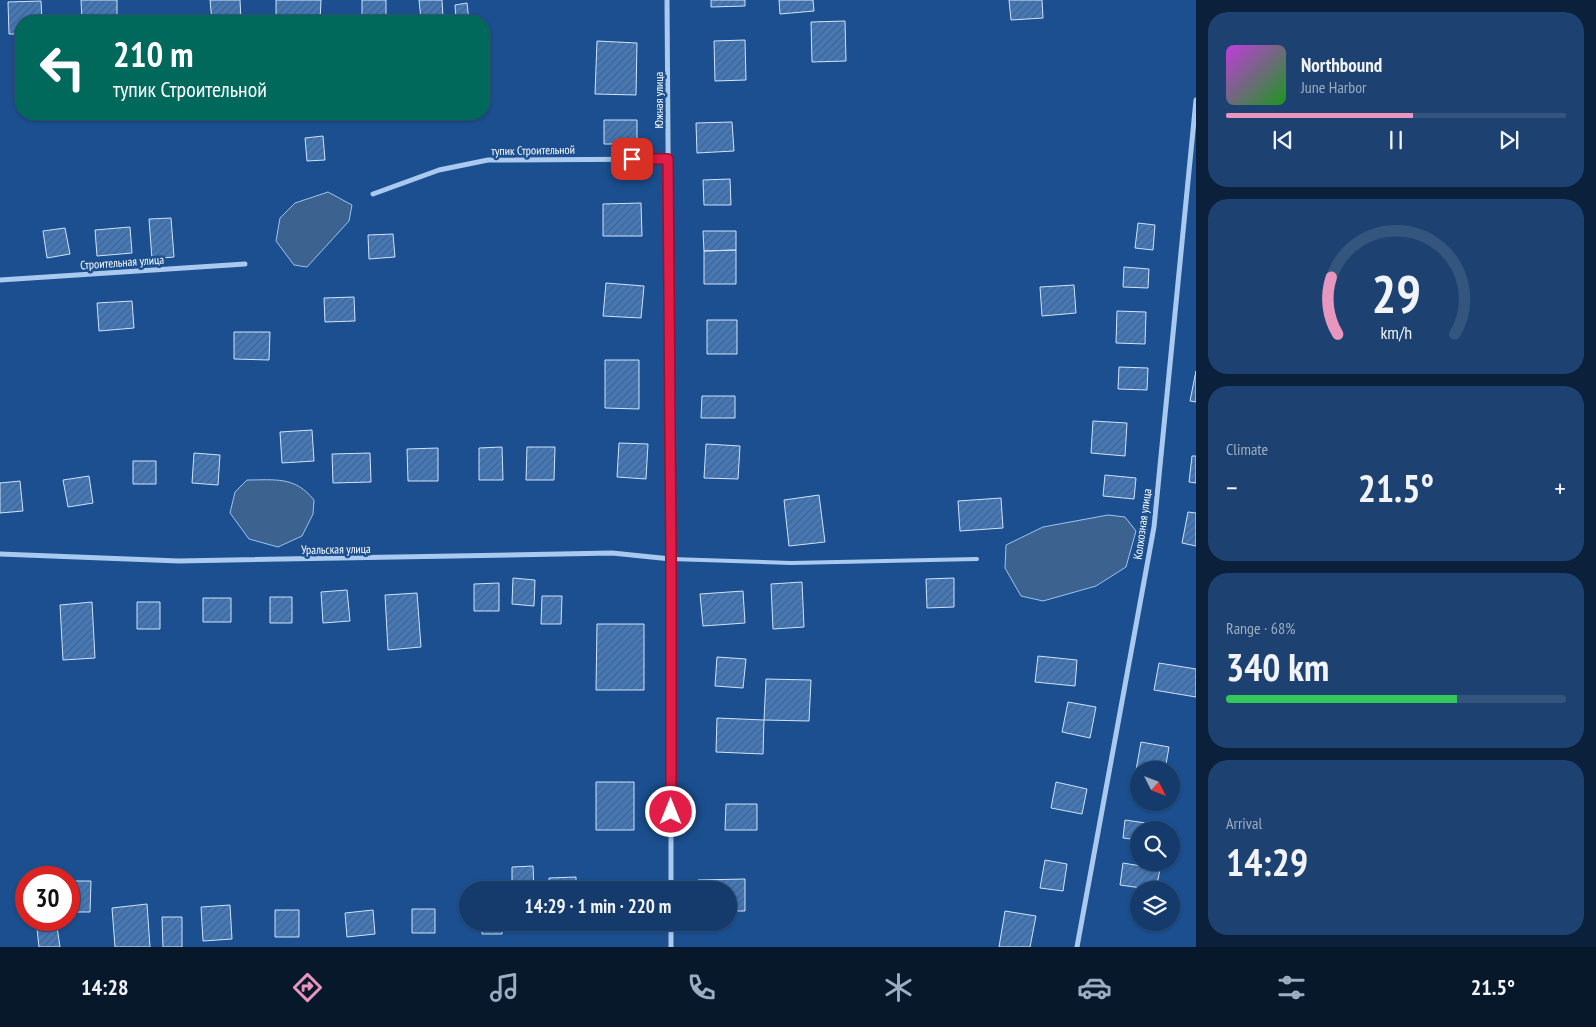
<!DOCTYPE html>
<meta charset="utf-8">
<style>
body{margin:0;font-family:"PT Sans Narrow",sans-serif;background:#1d4271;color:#f1f3f6;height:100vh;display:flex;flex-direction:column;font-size:19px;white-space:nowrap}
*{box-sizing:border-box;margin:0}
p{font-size:16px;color:#9dadc1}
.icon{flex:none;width:28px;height:28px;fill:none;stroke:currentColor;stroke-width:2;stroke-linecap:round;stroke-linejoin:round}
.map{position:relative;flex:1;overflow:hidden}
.sheet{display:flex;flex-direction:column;gap:12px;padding:12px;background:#0b203b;width:400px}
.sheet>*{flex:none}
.hud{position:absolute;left:15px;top:15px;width:475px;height:105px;border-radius:20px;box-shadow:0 1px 4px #0004,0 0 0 1px #33557e;background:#00695c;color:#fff;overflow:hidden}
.needle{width:32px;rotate:132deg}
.buttons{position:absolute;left:1130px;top:761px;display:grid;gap:10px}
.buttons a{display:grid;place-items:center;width:50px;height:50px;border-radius:50%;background:#143b6b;box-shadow:0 1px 4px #0004,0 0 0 1px #33557e;font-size:25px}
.speed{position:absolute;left:15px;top:866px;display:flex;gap:10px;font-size:25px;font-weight:700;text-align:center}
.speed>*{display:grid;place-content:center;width:65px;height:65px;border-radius:50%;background:#143b6b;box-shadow:0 1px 4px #0004,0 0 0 1px #33557e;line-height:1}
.speed .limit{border:8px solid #d22;background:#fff;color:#111}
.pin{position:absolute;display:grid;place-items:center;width:42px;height:42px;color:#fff;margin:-21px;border-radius:10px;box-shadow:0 2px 8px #0006}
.me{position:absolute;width:55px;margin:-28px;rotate:0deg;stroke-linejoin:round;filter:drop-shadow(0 0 4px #0008)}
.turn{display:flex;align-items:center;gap:18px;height:105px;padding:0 15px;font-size:22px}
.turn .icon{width:65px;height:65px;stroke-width:2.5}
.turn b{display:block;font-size:35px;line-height:42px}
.big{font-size:38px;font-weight:800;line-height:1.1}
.sheet .tile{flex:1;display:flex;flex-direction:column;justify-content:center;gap:8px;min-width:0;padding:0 18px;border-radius:20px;background:#1d4271}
.sheet .dial{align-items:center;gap:0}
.dial svg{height:130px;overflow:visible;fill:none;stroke:#33557e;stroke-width:7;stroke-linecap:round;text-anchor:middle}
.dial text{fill:#f1f3f6;stroke:none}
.song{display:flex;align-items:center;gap:15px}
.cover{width:60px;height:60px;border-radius:8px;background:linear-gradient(135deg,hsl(290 70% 55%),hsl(120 70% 35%))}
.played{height:5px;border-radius:2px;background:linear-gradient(90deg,#e797bd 55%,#33557e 55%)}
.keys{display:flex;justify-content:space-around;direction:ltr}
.heat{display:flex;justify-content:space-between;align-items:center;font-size:28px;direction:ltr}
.charge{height:8px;border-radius:4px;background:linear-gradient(90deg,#34c759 68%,#33557e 0)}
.trip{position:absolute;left:459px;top:881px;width:278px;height:50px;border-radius:25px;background:#143b6b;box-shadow:0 1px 4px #0004,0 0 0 1px #33557e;font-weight:800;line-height:50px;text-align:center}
.menu{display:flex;height:80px;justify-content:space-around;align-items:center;background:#08182b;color:#9dadc1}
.menu .icon{width:35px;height:35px}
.menu .current{color:#e797bd}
.menu b{font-size:22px;color:#f1f3f6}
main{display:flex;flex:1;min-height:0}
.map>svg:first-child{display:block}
.water{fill:#3c6290;stroke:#9cc4f0}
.building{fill:url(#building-hatch);stroke:#cfe3fa}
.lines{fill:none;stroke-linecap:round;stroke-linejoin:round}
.lane{stroke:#a9c9ee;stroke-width:4}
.street{stroke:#a9c9ee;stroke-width:5}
.route-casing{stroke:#92132f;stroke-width:12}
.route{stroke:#e11d48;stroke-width:9}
.labels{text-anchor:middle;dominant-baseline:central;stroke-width:5;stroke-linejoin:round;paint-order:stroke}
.street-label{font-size:12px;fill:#fff;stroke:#1b4f8f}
</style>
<main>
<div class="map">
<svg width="1196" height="947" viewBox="0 0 1196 947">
<defs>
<pattern id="building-hatch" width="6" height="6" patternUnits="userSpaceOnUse" patternTransform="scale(1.25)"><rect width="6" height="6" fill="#4478b7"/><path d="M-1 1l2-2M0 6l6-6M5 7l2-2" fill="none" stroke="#486282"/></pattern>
</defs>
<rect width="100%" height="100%" fill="#1b4f8f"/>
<!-- water -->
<path class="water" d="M328,192L352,205L349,221L307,267L294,265L276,241L280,218L295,203Z
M247,480C275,480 295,476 314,500L313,514L302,536L278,547L249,539L230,513L235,492Z
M1108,515L1125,517L1136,531L1126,567L1096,586L1043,601L1021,596L1005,568L1006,545L1043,527Z"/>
<!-- building -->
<path class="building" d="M81,0H117V21H82Z
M210,0H240L241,21H212Z
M276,0H321L320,21H276Z
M362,0H386V20H362Z
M419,0H442L443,17L421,19Z
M711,0H745V6L711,7Z
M779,0H813L814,11L780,14Z
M1009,0H1042L1043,18L1011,20Z
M41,1L42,21H21V34H9L8,2Z
M467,3L469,21H456L455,5Z
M845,21L846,61L812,62L811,22Z
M745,40L746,80L715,81L714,41Z
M597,41L637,43L636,95L595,94Z
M604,120H637V144H604Z
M732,122L734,151L697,153L696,123Z
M323,136L325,160L307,161L305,138Z
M730,179L731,205H704L703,180Z
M641,203L642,236H603V204Z
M171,218L174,257L152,259L149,219Z
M1138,223L1155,225L1153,250L1135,248Z
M130,227L132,253L97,256L95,230Z
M65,228L70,254L47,258L43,231Z
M703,231H736V250L704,251Z
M393,234L395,257L369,259L368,235Z
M736,250V284H704V251Z
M1124,267L1149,269L1148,288L1123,287Z
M606,283L644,286L641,318L603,316Z
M1074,285L1076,313L1042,316L1040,287Z
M354,297L355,321L325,322L324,298Z
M132,301L134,328L99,331L97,303Z
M1117,311L1146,312L1145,344L1116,343Z
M707,320H737V354H707Z
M234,332H270L269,360L234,359Z
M605,360H639V409L605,408Z
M1119,367L1148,368L1147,390L1118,389Z
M1196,371V402L1190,401Z
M702,396H735V418H701Z
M1093,421L1127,423L1125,456L1091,453Z
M312,430L314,461L282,463L280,432Z
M619,443L648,444L646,479L617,477Z
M706,444L740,446L738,479L704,478Z
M502,447L503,480H479V448Z
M527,447H555L554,480H526Z
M438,448V481H408L407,449Z
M194,453L220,455L218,485L192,483Z
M370,453L371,482L333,483L332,454Z
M1192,456H1196V483L1189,482Z
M133,461H156V484H133Z
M1105,475L1136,478L1134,499L1103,496Z
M89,476L93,503L68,507L63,480Z
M20,481L23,511L0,513V483Z
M819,495L825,542L789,546L784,500Z
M1001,498L1003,528L960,531L958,501Z
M1188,512L1196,513V546L1182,543Z
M513,578L535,580L534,606L512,604Z
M954,578V607L927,608L926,579Z
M802,582L804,627L773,629L771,584Z
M499,583V611H474V584Z
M347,590L350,621L323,623L321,592Z
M743,591L745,623L703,626L700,594Z
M417,593L421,647L388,650L385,595Z
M542,596H562L561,624H541Z
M270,597H292V623H270Z
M203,598H231V622H203Z
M92,602L95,658L63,660L60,605Z
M137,602H160V629H137Z
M597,624H644V690H596Z
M1038,656L1077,660L1075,686L1035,682Z
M717,657L746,659L743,688L715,686Z
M1159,663L1196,669V697L1154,690Z
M766,679L811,680L809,721L764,720Z
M1068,702L1096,707L1090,738L1062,732Z
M717,718L764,720L763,754L716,752Z
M1141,742L1169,747L1165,770H1139V776H1135Z
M596,782H634V830H596Z
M1056,782L1087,789L1082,814L1051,808Z
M726,804H757V830H725Z
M1125,820L1153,824V830H1139V840L1123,838Z
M1045,860L1067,864L1063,891L1040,888Z
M1123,863L1160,869L1156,890L1120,885Z
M533,866L534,890H512V867Z
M576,877V890H549V878Z
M745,879V911H728V890H698V880Z
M69,881H91L90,912H69Z
M147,904L150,947H115L112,908Z
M230,905L232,939L203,941L201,907Z
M412,909H435V933H412Z
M275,910H299V937H275Z
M373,910L375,934L347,937L345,913Z
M1005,911L1036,916L1030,947H999Z
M162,917H182V947H163Z
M36,920H56L60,947H39Z
M482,922H502V934H482Z"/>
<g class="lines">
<!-- lane -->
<path class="lane" d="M671,559L791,563L977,559"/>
<!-- street -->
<path class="street" d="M667,0L671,559V890
M373,194L439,170L488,160L668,159
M0,280L245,264
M0,554L179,561L612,553L671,559
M671,922V947
M1077,947L1154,527L1196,100"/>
</g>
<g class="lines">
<!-- route casing -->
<g class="route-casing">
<path id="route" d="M632,159H668L671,559V812"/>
</g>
<!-- route -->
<use href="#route" class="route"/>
</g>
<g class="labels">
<!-- street labels -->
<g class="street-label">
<text transform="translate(658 100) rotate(-90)">Южная улица</text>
<text transform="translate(533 150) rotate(-1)">тупик Строительной</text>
<text transform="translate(122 262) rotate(-4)">Строительная улица</text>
<text transform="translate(1142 524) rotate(-82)">Колхозная улица</text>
<text transform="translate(336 549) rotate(-1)">Уральская улица</text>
</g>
</g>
</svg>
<div class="buttons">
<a><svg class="needle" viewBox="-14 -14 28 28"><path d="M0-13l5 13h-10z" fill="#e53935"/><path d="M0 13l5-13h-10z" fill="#9dadc1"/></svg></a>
<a><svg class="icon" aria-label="search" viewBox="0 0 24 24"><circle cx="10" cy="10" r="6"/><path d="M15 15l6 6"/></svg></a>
<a><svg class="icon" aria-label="layers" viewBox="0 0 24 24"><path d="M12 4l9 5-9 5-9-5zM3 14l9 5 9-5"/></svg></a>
</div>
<div class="speed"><div class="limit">30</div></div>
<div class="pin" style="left:632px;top:159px;background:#d93025"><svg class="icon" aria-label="arrive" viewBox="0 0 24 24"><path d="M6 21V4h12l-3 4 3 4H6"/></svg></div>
<svg class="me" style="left:671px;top:812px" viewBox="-20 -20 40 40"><circle r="17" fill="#e11d48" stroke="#fff" stroke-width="3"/><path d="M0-11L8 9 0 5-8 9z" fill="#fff"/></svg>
<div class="trip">14:29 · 1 min · 220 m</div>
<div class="hud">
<div class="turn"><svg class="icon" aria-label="left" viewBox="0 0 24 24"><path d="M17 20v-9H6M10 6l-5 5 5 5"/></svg><div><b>210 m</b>тупик Строительной</div></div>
</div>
</div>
<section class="sheet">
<div class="tile">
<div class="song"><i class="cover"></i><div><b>Northbound</b><p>June Harbor</p></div></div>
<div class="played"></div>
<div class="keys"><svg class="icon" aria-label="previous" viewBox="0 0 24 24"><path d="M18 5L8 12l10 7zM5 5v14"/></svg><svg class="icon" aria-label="pause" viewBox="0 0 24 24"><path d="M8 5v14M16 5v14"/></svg><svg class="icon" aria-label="next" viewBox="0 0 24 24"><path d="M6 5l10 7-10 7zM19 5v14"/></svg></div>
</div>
<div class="tile dial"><svg viewBox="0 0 100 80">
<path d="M14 69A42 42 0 1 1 86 69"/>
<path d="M14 69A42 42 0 0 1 10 34" stroke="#e797bd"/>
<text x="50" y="56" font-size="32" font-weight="700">29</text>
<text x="50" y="72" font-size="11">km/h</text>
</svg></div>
<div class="tile"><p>Climate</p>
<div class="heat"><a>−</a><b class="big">21.5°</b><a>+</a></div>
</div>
<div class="tile"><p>Range · 68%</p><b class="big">340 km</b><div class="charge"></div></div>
<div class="tile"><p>Arrival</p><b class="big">14:29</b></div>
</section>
</main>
<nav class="menu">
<b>14:28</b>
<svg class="icon current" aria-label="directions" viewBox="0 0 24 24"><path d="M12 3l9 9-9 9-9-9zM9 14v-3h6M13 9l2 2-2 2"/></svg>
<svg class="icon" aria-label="music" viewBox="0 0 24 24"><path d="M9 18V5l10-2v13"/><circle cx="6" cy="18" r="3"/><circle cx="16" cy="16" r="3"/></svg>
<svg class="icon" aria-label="phone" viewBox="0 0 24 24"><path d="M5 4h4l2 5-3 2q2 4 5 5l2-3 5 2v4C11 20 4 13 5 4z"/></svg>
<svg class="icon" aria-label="climate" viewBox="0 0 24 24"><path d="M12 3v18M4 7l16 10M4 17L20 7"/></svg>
<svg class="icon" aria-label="car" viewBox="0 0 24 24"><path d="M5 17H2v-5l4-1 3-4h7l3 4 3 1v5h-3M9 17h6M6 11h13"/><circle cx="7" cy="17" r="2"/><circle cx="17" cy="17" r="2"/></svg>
<svg class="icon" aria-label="filters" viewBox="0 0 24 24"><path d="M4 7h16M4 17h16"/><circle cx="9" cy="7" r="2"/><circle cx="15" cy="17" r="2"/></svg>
<b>21.5°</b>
</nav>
